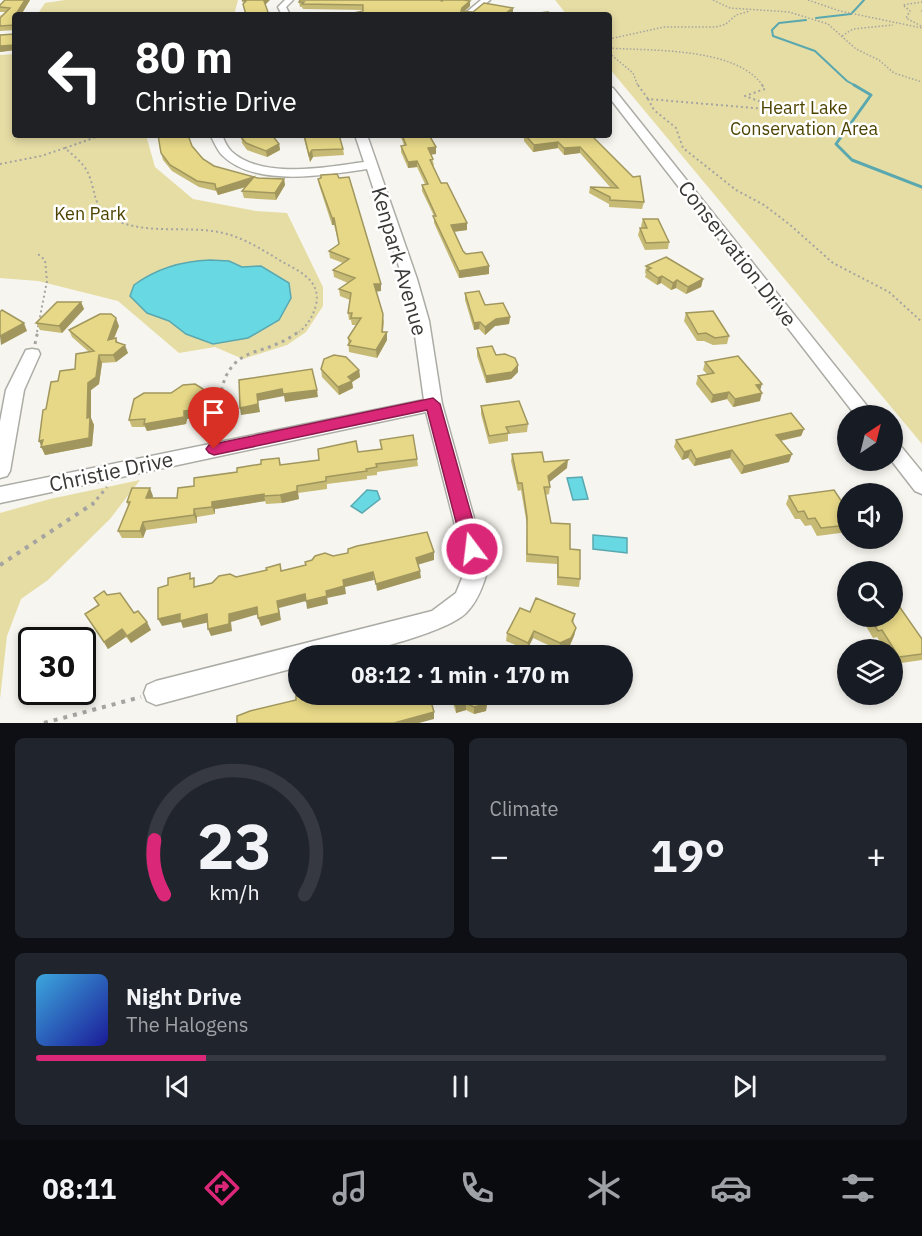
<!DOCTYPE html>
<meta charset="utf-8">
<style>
body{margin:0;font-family:"IBM Plex Sans",sans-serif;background:#20242c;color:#f1f3f6;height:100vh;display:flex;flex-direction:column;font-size:22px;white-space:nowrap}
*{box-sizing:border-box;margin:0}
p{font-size:20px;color:#9ea1a6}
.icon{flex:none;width:33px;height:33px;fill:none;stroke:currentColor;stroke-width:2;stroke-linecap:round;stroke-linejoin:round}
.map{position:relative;height:723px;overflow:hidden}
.sheet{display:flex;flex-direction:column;gap:15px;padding:15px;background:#0d0f14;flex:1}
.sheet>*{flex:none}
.top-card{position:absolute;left:12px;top:12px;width:600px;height:126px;border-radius:6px;box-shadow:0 3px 9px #0003;background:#202124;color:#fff;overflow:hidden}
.needle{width:39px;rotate:35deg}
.fabs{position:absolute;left:837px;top:405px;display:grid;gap:12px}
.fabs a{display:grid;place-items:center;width:66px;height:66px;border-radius:50%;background:#171b24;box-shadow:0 3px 9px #0003;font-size:30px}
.speed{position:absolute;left:18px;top:627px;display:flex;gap:12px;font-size:30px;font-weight:700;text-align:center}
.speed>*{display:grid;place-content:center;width:78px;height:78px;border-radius:50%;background:#171b24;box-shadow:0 3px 9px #0003;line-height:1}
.speed .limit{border:3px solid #111;border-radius:9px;background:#fff;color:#111}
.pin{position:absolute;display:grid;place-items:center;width:51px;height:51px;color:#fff;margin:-62px -26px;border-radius:50% 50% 50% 0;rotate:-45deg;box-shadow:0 0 6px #0007}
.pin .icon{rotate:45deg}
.me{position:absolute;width:66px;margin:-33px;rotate:345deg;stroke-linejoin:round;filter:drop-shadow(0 0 4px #0008)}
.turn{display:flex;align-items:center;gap:21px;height:126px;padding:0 24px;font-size:27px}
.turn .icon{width:78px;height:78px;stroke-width:2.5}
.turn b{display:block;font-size:42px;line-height:51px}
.big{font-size:45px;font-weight:700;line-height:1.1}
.sheet .widget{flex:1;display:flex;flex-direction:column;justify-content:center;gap:9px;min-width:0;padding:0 21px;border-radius:9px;background:#20242c}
.sheet .dial{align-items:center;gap:0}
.dial svg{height:156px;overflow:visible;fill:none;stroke:#363941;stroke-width:7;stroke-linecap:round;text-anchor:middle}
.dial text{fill:#f1f3f6;stroke:none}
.song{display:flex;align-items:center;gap:18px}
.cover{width:72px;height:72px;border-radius:9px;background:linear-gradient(135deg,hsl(200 70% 55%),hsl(240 70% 35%))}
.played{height:6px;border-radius:3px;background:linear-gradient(90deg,#db2777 20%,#363941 20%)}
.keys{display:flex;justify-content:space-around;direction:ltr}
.heat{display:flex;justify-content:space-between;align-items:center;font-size:33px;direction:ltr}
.sheet .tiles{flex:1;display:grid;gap:15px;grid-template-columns:1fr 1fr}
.widget:last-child{grid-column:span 2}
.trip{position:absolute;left:288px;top:645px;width:345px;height:60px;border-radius:30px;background:#171b24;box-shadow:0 3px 9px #0003;font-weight:700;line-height:60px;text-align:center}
.dock{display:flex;height:96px;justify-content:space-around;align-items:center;background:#090b0e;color:#9ea1a6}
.dock .icon{width:42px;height:42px}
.dock .current{color:#db2777}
.dock b{font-size:27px;color:#f1f3f6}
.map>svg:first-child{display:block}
.green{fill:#e6dda5}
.water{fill:#68d8e3;stroke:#5aa8af;stroke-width:1.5}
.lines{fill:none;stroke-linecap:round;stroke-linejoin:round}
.stream-far1{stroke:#5aa8af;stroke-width:2}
.stream{stroke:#5aa8af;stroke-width:3}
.minor-casing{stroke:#acaca6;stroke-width:3}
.path-far3{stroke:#a5a4a0;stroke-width:1.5;stroke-dasharray:1.5 2;stroke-linecap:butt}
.path-far2{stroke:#a5a4a0;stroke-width:2;stroke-dasharray:2 3;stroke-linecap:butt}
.path-far1{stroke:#a5a4a0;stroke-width:3;stroke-dasharray:3 4.5;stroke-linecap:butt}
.path{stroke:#a5a4a0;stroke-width:4;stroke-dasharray:4 6;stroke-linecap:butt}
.minor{fill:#fff;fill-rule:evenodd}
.wall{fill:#c6ba74}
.shaded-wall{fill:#a1975e}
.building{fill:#e6d887;stroke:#a1975e;stroke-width:1.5}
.route{fill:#db2777;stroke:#8e194d;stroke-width:1.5}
.labels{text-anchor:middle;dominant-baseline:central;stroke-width:5;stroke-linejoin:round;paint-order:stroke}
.far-park-label{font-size:18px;fill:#4e4400;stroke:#fff}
.street-label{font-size:21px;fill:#393836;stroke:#fff}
</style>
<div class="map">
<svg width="922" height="723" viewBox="0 0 922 723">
<rect width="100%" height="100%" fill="#f6f5ef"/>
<!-- green -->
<path class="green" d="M65,0H238L234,15H15L0,23V15L39,12L45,3Z
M555,0H922V444L609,68V15H567Z
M15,54V135H146L155,167L193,199L256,211L287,213L323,287V306L306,332L287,345L243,359L215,347L179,353L118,301L38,281L0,278V55Z
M140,480L110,519L48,580L21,599L7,636L0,699V513L50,499Z"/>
<!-- water -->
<path class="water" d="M210,260L229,261L242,267L261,266L289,283L291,298L279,320L248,338L213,344L186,334L169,321L147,313L130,296L134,285C157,268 182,261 210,260Z
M582,477L588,499L573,500L567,478Z
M367,490L377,491L380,499L362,513L351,506Z
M593,535L627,538V553L593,549Z"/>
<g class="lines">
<!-- stream-far1 -->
<path class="stream-far1" d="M852,13L864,0
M816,18L851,14
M806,20L779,23L772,30L773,36L815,51L847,81L856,86"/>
<!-- stream -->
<path class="stream" d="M854,85L871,95L836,144L852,160L922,187"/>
<!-- minor casing -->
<g class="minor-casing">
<path id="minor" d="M285,0H293L286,7L290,15H282L278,7Z
M481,0H490L472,15H463Z
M609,87L613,88L875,416H856L609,97Z
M210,135H222C224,140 227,147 231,151C262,180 327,167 364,162L355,135H367L417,279L429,321L442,404L488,568C484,584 478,601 466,613C448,631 372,651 345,655C330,658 313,656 298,656V667L156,705L147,701L144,693L147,685L156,681L432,611L456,593L466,568L426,412L0,503V487L424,400L413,321L403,279L367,169C325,175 255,188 222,155C217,150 214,141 210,135Z
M32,349L38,350L40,354L24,390L10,471L7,476L0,478V422L6,390L26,350Z
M892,442L899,444L922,472V494L915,491L891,460H892Z"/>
</g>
<!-- path-far3 -->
<path class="path-far3" d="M713,0L730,8L789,12L828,24L856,49L879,60L894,73L922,82
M808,0L840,11L922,28
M922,10V13
M921,26L906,18L910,11L903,5L922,2
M842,36L853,29L893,25
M609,39L664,27H716L726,24L736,15L750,11
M609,48C652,51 737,47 763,86
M609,53L633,73L638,86"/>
<!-- path-far2 -->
<path class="path-far2" d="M638,85L648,99
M762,85L765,89L745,96L767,104L769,107L766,109L648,99L654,110L676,128L683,148L736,190L764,205L789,224L833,263L889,292L922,322
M65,148L102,135
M0,164L41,156L65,148C73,155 82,162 87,171C97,190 91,209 115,220C150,236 191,224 227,234C245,239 261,249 276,258C295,270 322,278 316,305C313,316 308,325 299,332
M37,332L47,281L45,260L38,254"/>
<!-- path-far1 -->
<path class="path-far1" d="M35,344L38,330
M216,435C221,401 216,365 254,352C271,347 287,341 301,330
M92,505L107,487"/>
<!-- path -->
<path class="path" d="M0,565L94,503
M44,723L141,697"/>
<!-- minor -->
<use href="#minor" class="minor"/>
</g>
<!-- wall -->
<path class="wall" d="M30,0L21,15H15V50L0,52V35L15,34V30L0,31V18L6,12H0V5Z
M443,0H469L468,1L470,6L464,12L513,13L510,15H344L363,11V10L303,9L302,7H300L299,2L442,1Z
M241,135L279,144L280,150L267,157L247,150L242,143Z
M303,135H339L343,149L344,155L313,157L310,162Z
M400,135H429L436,154H431L434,165L433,166L441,183L467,223V230L454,232L463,251L466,254L489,266V274L459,278L434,223V216L422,191V185L425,184L417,167L408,168L401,152V146L404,145Z
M524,135H591L644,202L642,209L609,207V204L589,193L590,187H610L580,153L564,155L558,148L533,152L524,141Z
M192,146L203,159L214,166L258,178L284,179L285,185L276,200L244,198L242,191L246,187L218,195L216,191L199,187L172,171L163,160L161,153Z
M318,179L381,291H376L384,322L383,332L387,340L377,358L349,352L348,338L357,325H352L351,320H349L348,313L350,300L340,296L339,289L348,283L334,277L333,270L343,263L330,258L329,251L339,244L334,225H332L319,185Z
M643,219L669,242L668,249L645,250L638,235L640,228H642L641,226Z
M646,266L703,279L701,287L686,294L676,288L671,290L661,283L657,285L645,277L646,274L645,273Z
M465,293L485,305L510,317L509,324L495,326L485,335L479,329L474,330L465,300Z
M81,302L84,309L62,333L40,330L36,323Z
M686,313L729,336L727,344L713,345L704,341H697L684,321Z
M119,326L114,339L116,338L118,343L128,353L116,362L102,363L99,384L91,390V418L94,425L92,446L45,455L41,447L46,409L58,381L75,369L89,352L72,337L69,330Z
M477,348L496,355L518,372L511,379L486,383L477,356Z
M705,362L760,390V401L733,407L727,399L711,403L696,384L698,376L707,374L703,370Z
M321,369L359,370L360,377L352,382L353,388L339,395L322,377Z
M203,389L205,397L203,416L187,419L186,424L147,431L145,427H132L129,420L171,393Z
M481,406L528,424L527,432L508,434V441L489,444L481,414Z
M804,429L801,436L781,441L789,462L741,474L730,458L694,466L688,458L682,460L674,447L676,440Z
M380,440L417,459L418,466L377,472V475L367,476V479L327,484V489L298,493L299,499L282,503L266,504L265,501L215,509V514L197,517V523L146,530L143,538H122L118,531L128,506L127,502L153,496L152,498H177L194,486L279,458L281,465L319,460L381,449Z
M512,454L567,468L549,482L550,487L549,494L546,495L551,523L570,549L580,579L579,587L557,585V564L526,562L527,525L521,490L518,491L511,461Z
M789,496L848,511V532L817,536L811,525L805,526L800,519H795L786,504Z
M107,595L134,613L151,630L131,643L126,637L108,649L85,614L98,605L94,598Z
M530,612L575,614L573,624L576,628L574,636L570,645L559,650L533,638L527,650L506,641L507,633Z
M860,616H892L922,639V660L894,664L892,662V650H885L877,637L873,638Z
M82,653H86L90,660L84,673L91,674L96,681L85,703L57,700L54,695L26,691L21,684L32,665V692H82Z
M450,694H499L498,701L487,704L486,711L474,714L466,710L456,713Z"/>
<!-- shaded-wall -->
<path class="shaded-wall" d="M25,0H30L21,15H16Z
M265,0H270L264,6V1Z
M470,1V6L462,13V8Z
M513,8V13L510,15H503Z
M15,45V50L0,52V46Z
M558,142V148L533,152L534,145Z
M279,144L280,150L267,157L266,151Z
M436,147V154L429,155L428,148Z
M580,147V153L564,155V148Z
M312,150L313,157L310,162L309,155Z
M417,161V167L408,168V162Z
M254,177L255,184L218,195L216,189Z
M284,179L285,185L276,200L275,193Z
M332,218H334V225H332Z
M467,223V230L451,232V225Z
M489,266V274L459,278V271Z
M662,276L661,283L657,285L658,278Z
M703,279L701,287L686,294L688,287Z
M677,280L676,288L671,290L673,283Z
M374,284H381V291L375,292Z
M81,302L84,309L62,333L59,326Z
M510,317L509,324L495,326L485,335V327L496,319Z
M116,318L119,326L110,347L108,340Z
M480,322L479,329L474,330V323Z
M24,323L27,331L1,345L0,336Z
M387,332V340L377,358L376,350Z
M125,345L128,353L116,362L113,355Z
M99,355L102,363L99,384L91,390V418L94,425L92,446L45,455L39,441L43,440L87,418L88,383Z
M518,365V372L511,379L486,383V376Z
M359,370L360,377L352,382L353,388L339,395L338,387L348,377Z
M762,384L760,391L756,385Z
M203,389L205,397L203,416L187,419L186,424L147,431L144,424L184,411Z
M282,389L317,390L318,397L285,402L284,396L258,401L260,412L241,415L240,408L257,394Z
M729,392L727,399L711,403L713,395Z
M762,393L760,401L733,407L735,399Z
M804,429L801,436L773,442L776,435Z
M691,450L688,458L682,460L684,452Z
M732,450L730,458L694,466L696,459Z
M792,454L789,462L741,474L744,466Z
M568,460L567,468L547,484L548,476Z
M297,486L299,499L282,503L280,495Z
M150,488L153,496L149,506L146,498Z
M264,494L265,501L215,509V514L212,507V502Z
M194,509L197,517V523L194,515Z
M143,522L146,530L143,538L140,531Z
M434,552V560L417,565L416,558Z
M420,571L421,578L377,591L376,584Z
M373,572L374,580L345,587L346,594L327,598L326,591L343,580Z
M305,594L327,596L328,604L307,609L306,601L279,608L281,620L261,626L258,618L277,601Z
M257,607L259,614L231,622L232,631L211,636L208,629L229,614Z
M180,614H207L210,622L183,628L181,622L162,626L158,619Z
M147,622L151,630L131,643L127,636Z
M576,628L574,636L570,645L559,650L560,643Z
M122,629L126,637L108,649L104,642Z
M534,631L533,638L527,650L528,643Z
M86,653L90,660L82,675V659Z
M91,674L96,681L85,703L80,696Z
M428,694H438L429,698Z
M496,694H499L498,701L487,704L486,711L474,714V707L488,697Z
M466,703V710L456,713V706Z
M434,712V719L419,723H394Z"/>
<!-- building -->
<path class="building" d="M5,0H25L14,17H15V45L0,46V35L15,34V25L0,26V18L10,8L0,7V5Z
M244,0H265L264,1L269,15H246L243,4L246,1H242Z
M300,0H440L442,1L443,0H464L470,1L462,8L461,11L473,12L484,3L513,8L503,15H344L363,11V5L302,4L304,2H299Z
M548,12L553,15H520Z
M158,135H188L192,146L203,159L214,166L258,178L284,179L275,193L242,191L254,177L216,189L215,184L197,181L170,165L161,153Z
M241,135H272L279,144L266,151L246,143L241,137Z
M304,135H339L343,149L312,150L309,155Z
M402,135H429L436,147L428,148L433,159L430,160L441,183H447L467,223L451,225L463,251L466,254L482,252L489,266L459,271L433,216H436L422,185L428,184L417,161L408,162L401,146L406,145Z
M525,135H591L633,177L640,176L644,202L610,200V197L590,187L618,188L580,147L564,148L558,142L534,145Z
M337,174L339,178L349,177L381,284H374L383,314L382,332H387L376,350L348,345L351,341L348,338L361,318H351L352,313H348L351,293L339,289L355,278L333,270L349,259L329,251L339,244L334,218H332L318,179L321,178V175Z
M643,219H658L669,242L646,243L640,228H647Z
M666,257L703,279L688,287L677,280L673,283L662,276L658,278L647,270L651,268L646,266Z
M479,291L485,305L503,303L510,317L496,319L485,327L480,322L474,323L465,293Z
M57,302H81L59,326L36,323Z
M2,310L24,323L0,336V312Z
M713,311L729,336L715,338L706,333L698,334L686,313Z
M100,314H111L116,318L108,340L116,338V342L125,345L113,355H99L96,377L88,383L87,418L90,417L89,438L41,447L43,440L39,441L43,410L46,409L51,382L58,381L60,371L75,369L76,354L94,351L69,330Z
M492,346L496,355L505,354L515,358L518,365L512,372L486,376L477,348Z
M334,355L346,357L359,370L348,377L352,381L338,387L321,369L324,359Z
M738,356L762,384L756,385L762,393L735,399L729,392L713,395L698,376L714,373L705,362Z
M312,369L317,390L283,394L282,389L257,394L258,404L240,408L239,380Z
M195,384L203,389L200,409L184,411V417L144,424L145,419L129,420L134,399L144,393H171L183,385Z
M519,401L528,424L506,427L509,433L489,436L481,406Z
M791,413L804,429L776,435L792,454L744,466L732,450L696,459L691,450L684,452L676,440Z
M413,435L417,459L376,464L377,467L366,469L367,471L326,477V481L297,486V491L280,495L264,496V494L212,502V507L194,509V515L143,522L140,531H118L130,502H127L132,488H150L146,498H177L178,488L194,486V478L237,472V468L261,464V460L279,458L280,465L319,460L318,449L356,441L358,452L382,449L380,440Z
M542,452L544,462L568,460L548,476L550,487H544L551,523L570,524V549L580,550V579L558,577V557L527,554V517L522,483H518L512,454Z
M834,490L848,511V525L821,528L815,518L808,519L804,511L798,512L789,496Z
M427,532L434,552L416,558L420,571L376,584L373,572L343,580L344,586L326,591L327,596L306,601L305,594L277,601L279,613L258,618L257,607L229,614V624L208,629L207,614L180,621V614L158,619V588L168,585V578L190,573V579L194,578V587L212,583L219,576L230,574L236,577L267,570L266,568L280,564L281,571L306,565L305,562L312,560L315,556L325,553L333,556L348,553V549L357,546Z
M104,591L107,595L120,593L134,613L138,611L147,622L127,636L122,629L104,642L85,614L99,605L94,598Z
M892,596L922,639V654L899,657L882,630L878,631L869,616H892Z
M536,598L575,614L572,621L576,628L571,638L560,643L534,631L528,643L507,633L520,608L530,612Z
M459,648L461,656H438Z
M32,665V685L21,684Z
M82,673L91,674L82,691Z
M52,693V692H82L80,696Z
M298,694H429L434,712L394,723H237V716L250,711L296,700V695Z
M452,694H496L488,697L486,704L474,707L466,703L456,706Z"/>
<!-- route -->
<path class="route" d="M433,398L440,404L481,549L478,554L472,556L466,554L463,549L427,410L214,455L209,453L206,449L209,445L214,444Z"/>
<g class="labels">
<!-- far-park labels -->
<g class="far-park-label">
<text x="804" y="107">Heart Lake<tspan x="804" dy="21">Conservation Area</tspan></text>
<text x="90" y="213">Ken Park</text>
</g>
<!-- street labels -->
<g class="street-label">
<text transform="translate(738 253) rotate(52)">Conservation Drive</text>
<text transform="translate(400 261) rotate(74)">Kenpark Avenue</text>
<text transform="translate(111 471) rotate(-12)">Christie Drive</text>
</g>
</g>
</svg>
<div class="fabs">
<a><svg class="needle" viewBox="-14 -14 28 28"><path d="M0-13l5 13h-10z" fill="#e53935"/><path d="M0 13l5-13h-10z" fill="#9ea1a6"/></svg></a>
<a><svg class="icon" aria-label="sound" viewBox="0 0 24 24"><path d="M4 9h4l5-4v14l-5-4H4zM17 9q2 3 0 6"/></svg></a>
<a><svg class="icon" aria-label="search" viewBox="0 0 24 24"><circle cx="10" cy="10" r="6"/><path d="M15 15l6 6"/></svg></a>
<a><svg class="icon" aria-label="layers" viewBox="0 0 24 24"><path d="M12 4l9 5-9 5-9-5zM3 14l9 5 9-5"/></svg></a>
</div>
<div class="speed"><div class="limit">30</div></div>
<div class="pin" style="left:214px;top:449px;background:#d93025"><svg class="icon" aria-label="arrive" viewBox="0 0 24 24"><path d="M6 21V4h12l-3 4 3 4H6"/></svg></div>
<svg class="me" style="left:472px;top:549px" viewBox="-20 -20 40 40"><circle r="17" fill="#db2777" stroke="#fff" stroke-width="3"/><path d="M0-11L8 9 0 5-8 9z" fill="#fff"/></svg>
<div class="trip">08:12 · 1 min · 170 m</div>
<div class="top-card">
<div class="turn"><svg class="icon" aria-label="left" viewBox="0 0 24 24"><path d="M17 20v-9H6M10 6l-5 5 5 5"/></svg><div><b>80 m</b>Christie Drive</div></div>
</div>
</div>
<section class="sheet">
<div class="tiles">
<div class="widget dial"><svg viewBox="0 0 100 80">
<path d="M14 69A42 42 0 1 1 86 69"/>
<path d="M14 69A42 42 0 0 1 9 41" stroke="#db2777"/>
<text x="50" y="56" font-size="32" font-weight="700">23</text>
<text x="50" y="72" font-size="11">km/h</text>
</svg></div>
<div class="widget"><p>Climate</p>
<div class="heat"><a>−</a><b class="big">19°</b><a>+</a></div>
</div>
<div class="widget">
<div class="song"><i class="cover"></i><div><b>Night Drive</b><p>The Halogens</p></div></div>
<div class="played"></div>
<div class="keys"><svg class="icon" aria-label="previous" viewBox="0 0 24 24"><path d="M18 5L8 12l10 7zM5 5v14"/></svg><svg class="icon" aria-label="pause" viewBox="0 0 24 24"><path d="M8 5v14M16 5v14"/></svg><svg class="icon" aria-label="next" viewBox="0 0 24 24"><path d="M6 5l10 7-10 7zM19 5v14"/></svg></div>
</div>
</div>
</section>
<nav class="dock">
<b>08:11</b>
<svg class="icon current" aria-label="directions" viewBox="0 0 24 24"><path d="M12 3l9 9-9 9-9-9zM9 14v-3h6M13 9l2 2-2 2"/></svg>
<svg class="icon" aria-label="music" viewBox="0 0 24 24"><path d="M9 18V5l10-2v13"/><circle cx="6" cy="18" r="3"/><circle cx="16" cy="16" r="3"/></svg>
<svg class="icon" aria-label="phone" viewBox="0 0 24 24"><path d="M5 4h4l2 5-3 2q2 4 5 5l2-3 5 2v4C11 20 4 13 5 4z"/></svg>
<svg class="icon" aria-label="climate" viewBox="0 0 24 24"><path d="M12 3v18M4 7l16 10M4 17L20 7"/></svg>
<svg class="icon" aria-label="car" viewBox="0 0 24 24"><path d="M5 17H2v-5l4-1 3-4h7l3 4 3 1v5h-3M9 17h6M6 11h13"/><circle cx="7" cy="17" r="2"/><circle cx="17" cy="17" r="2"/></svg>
<svg class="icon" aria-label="filters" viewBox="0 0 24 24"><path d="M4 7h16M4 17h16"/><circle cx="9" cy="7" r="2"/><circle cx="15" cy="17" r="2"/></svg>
</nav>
